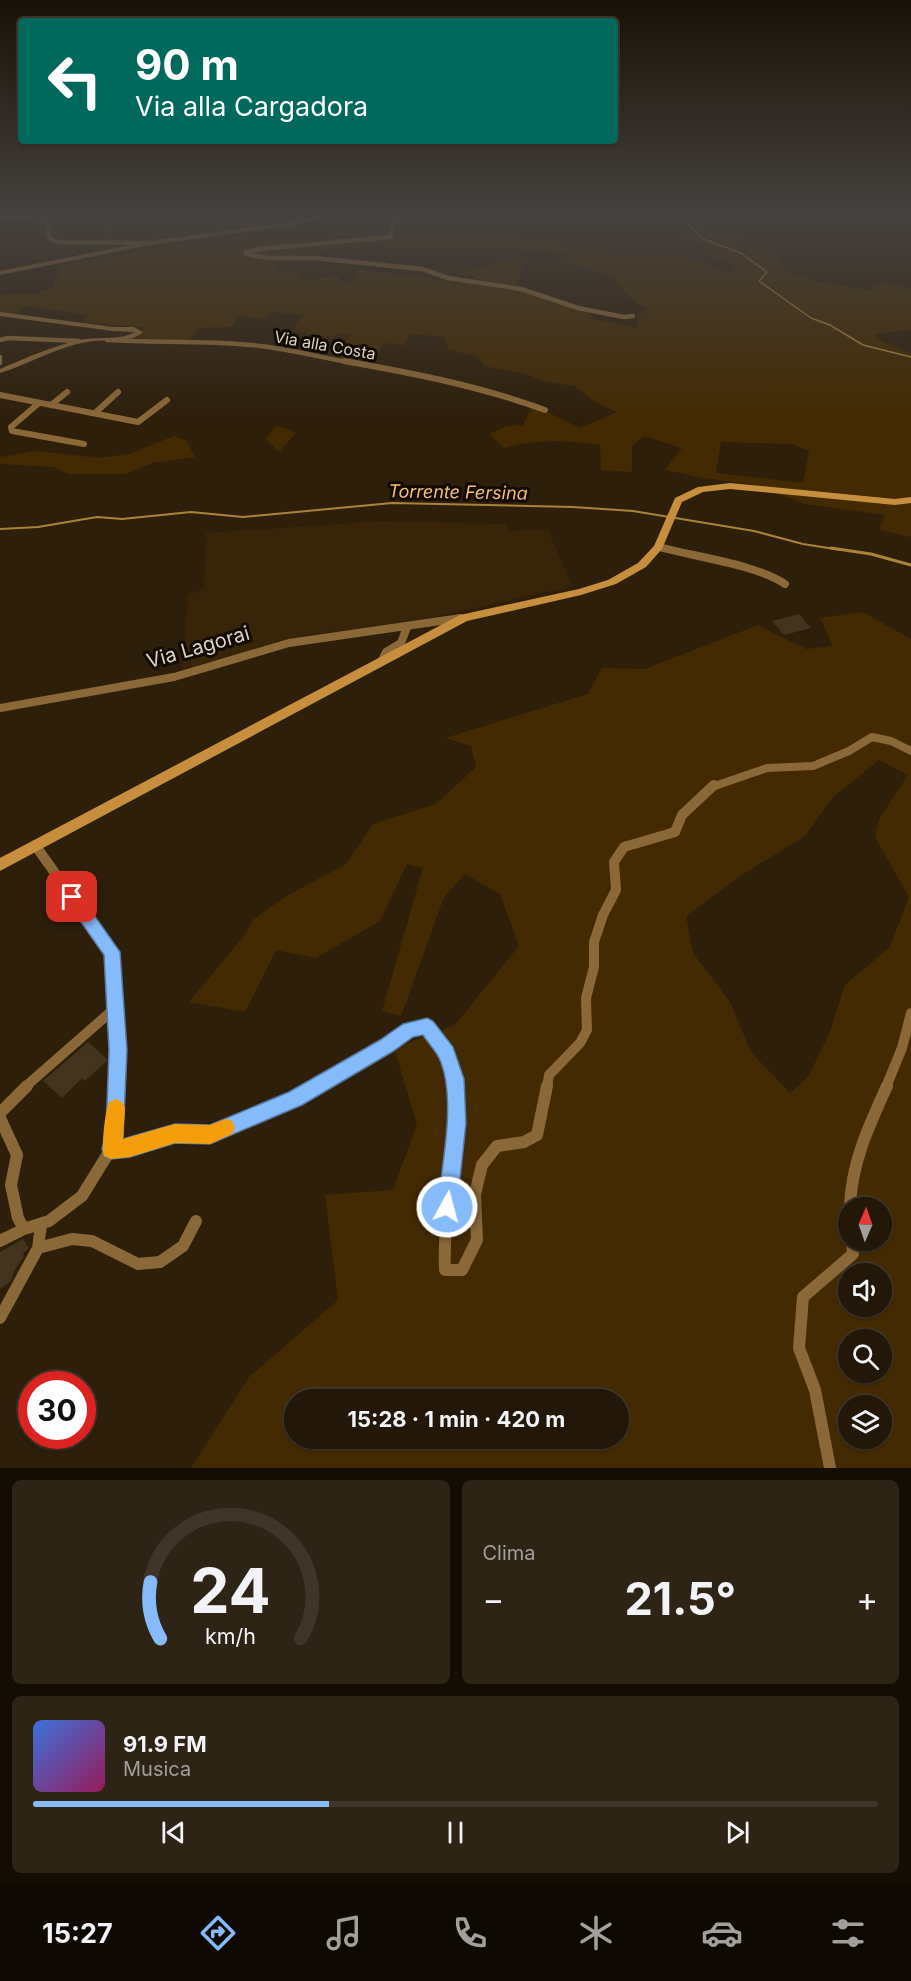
<!DOCTYPE html>
<html lang="it">
<meta charset="utf-8">
<style>
body{margin:0;font-family:Inter,sans-serif;background:#2e2416;color:#f1f3f6;height:100vh;display:flex;flex-direction:column;font-size:22px;white-space:nowrap}
*{box-sizing:border-box;margin:0}
p{font-size:20px;color:#a29f9c}
.icon{flex:none;width:33px;height:33px;fill:none;stroke:currentColor;stroke-width:2;stroke-linecap:round;stroke-linejoin:round}
.map{position:relative;height:1468px;overflow:hidden}
.drawer{display:flex;flex-direction:column;gap:12px;padding:12px;background:#130d04;flex:1}
.drawer>*{flex:none}
.guide{position:absolute;left:18px;top:18px;width:600px;height:126px;border-radius:6px;box-shadow:0 2px 4px #0004,0 0 0 2px #3f3629;background:#00695c;color:#fff;overflow:hidden}
.needle{width:39px;rotate:2deg}
.tools{position:absolute;left:838px;top:1197px;display:grid;gap:12px}
.tools a{display:grid;place-items:center;width:54px;height:54px;border-radius:50%;background:#221708;box-shadow:0 2px 4px #0004,0 0 0 2px #3f3629;font-size:30px}
.speed{position:absolute;left:18px;top:1371px;display:flex;gap:12px;font-size:30px;font-weight:700;text-align:center}
.speed>*{display:grid;place-content:center;width:78px;height:78px;border-radius:50%;background:#221708;box-shadow:0 2px 4px #0004,0 0 0 2px #3f3629;line-height:1}
.speed .limit{border:9px solid #d22;background:#fff;color:#111}
.pin{position:absolute;display:grid;place-items:center;width:51px;height:51px;color:#fff;margin:-26px;border-radius:12px;box-shadow:0 3px 9px #0006}
.me{position:absolute;width:66px;margin:-33px;rotate:7deg;stroke-linejoin:round;filter:drop-shadow(0 0 4px #0008)}
.turn{display:flex;align-items:center;gap:21px;height:126px;padding:0 18px;font-size:27px}
.turn .icon{width:78px;height:78px;stroke-width:2.5}
.turn b{display:block;font-size:42px;line-height:51px}
.big{font-size:45px;font-weight:700;line-height:1.1}
.drawer .card{flex:1;display:flex;flex-direction:column;justify-content:center;gap:9px;min-width:0;padding:0 21px;border-radius:9px;background:#2e2416}
.drawer .dial{align-items:center;gap:0}
.dial svg{height:156px;overflow:visible;fill:none;stroke:#3f3629;stroke-width:7;stroke-linecap:round;text-anchor:middle}
.dial text{fill:#f1f3f6;stroke:none}
.song{display:flex;align-items:center;gap:18px}
.cover{width:72px;height:72px;border-radius:9px;background:linear-gradient(135deg,hsl(220 70% 55%),hsl(330 70% 35%))}
.played{height:6px;border-radius:3px;background:linear-gradient(90deg,#85bbfb 35%,#3f3629 35%)}
.keys{display:flex;justify-content:space-around;direction:ltr}
.heat{display:flex;justify-content:space-between;align-items:center;font-size:33px;direction:ltr}
.drawer .tiles{flex:1;display:grid;gap:12px;grid-template-columns:1fr 1fr}
.card:last-child{grid-column:span 2}
.trip{position:absolute;left:284px;top:1389px;width:345px;height:60px;border-radius:30px;background:#221708;box-shadow:0 2px 4px #0004,0 0 0 2px #3f3629;font-weight:700;line-height:60px;text-align:center}
.menu{display:flex;height:96px;justify-content:space-around;align-items:center;background:#0e0903;color:#a29f9c}
.menu .icon{width:42px;height:42px}
.menu .active{color:#85bbfb}
.menu b{font-size:27px;color:#f1f3f6}
.map>svg:first-child{display:block}
.built{fill:#372409}
.green{fill:#432a02;fill-rule:evenodd}
.lines{fill:none;stroke-linecap:round;stroke-linejoin:round}
.stream-far2{stroke:#aa833b;stroke-width:1.5}
.stream-far1{stroke:#aa833b;stroke-width:2}
.stream{stroke:#aa833b;stroke-width:3}
.building{fill:#43341f}
.minor-far4{stroke:#8b6838;stroke-width:4.5}
.minor-far3{stroke:#8b6838;stroke-width:6}
.minor-far2{stroke:#8b6838;stroke-width:8}
.minor-far1{stroke:#8b6838;stroke-width:10}
.minor{stroke:#8b6838;stroke-width:12}
.tertiary{fill:#8b6838;fill-rule:evenodd}
.secondary{fill:#c78f3d;fill-rule:evenodd}
.route{fill:#85bbfb;stroke:#567aa3;stroke-width:1.5}
.slow{fill:#f59e0b}
.labels{text-anchor:middle;dominant-baseline:central;stroke-width:6;stroke-linejoin:round;paint-order:stroke}
.far-street-label{font-size:16px;fill:#dbd1c5;stroke:#110b04}
.far-water-label{font-size:18px;font-style:italic;fill:#f8be71;stroke:#110b04}
.street-label{font-size:20px;fill:#dbd1c5;stroke:#110b04}
</style>
<div class="map">
<svg width="911" height="1468" viewBox="0 0 911 1468">
<rect width="100%" height="100%" fill="#2e1f0b"/>
<!-- built -->
<path class="built" d="M381,521L506,524L508,531L548,529L572,586L408,623L307,635L182,670L188,594L204,589L206,533Z"/>
<!-- green -->
<path class="green" d="M104,214H193L124,217L117,220L109,235L101,222Z
M696,226C711,230 726,230 740,237L741,244L773,252L784,269L811,280L868,290L885,281L911,290V330L873,334C882,344 899,347 911,354V537L879,530L885,515L805,504L756,485L703,478L665,470L682,448L644,436L632,446V472L601,470L600,445C567,440 536,439 504,448L489,434L507,426L523,425L531,408H539L580,428L617,412L595,402L574,386L547,382L525,374L484,366L478,357L448,349L445,337L411,334L404,345L384,343L370,366L331,357L351,334L340,333L332,338L292,331L302,315L271,312L265,319L239,316L232,327L198,328L189,341L138,339L144,327L83,323L86,315L25,306L16,314L0,313V295L40,294L41,290L53,289L59,270L55,266L176,244L303,241L324,243L374,240L394,235L568,241L565,248L634,256L654,253L676,254L698,260L728,275L737,266L706,254L704,248L683,232ZM378,244L383,249L508,248L573,254L563,262L614,276C621,292 632,301 647,309L638,316L637,328L593,319L587,310L548,301L526,291L465,280L457,285L453,281L360,270L350,283L338,282L340,276C327,275 318,281 305,279L300,272L274,270L278,260L319,257L324,250ZM721,442L793,444L809,451L803,483L716,473Z
M517,257L525,262L515,285L475,279V275H451Z
M276,425L296,433L279,452L266,439Z
M174,436L186,440L195,457L152,463L126,474H68L54,467L0,464V457L36,451L99,458L129,454Z
M863,612L911,639V1468H191L249,1377L338,1300L325,1195L393,1190L417,1124L394,1048L455,1025L519,946L500,894L465,874L444,897L401,1016L382,1011L423,868L407,864L380,921L316,958L276,950L245,1012L189,1002L244,936L254,919L285,897L346,864L373,824L436,804L476,767L471,746L445,738L588,694L602,668L645,669L758,625L806,649L833,646L820,618ZM879,760L908,775L879,819L875,837L909,897L890,947L845,985L829,1034L808,1077L790,1093L751,1052L730,1002L693,953L686,916L740,876L805,836L833,797ZM849,1208H882V1240H849ZM849,1274H882V1306H849ZM849,1340H882V1372H849ZM294,1400H618V1438H294ZM849,1406H882V1438H849Z"/>
<g class="lines">
<!-- stream-far2 -->
<path class="stream-far2" d="M674,214L690,225L701,238L741,253L767,272L759,281L811,318L830,325L863,345L911,357"/>
<!-- stream-far1 -->
<path class="stream-far1" d="M0,529L38,527L97,517L122,519L191,512L243,517L392,503L573,507L633,511L754,531L803,544L841,550"/>
<!-- stream -->
<path class="stream" d="M831,548L871,554L911,565"/>
</g>
<!-- building -->
<path class="building" d="M799,614L811,628L784,635L772,621Z
M88,1042L108,1060L85,1081L82,1078L62,1098L43,1081Z
M23,1239L29,1248L23,1253L24,1256L14,1271L11,1281L0,1289V1252Z"/>
<g class="lines">
<!-- minor-far4 -->
<path class="minor-far4" d="M397,214L390,237L260,249L246,252V254L268,258H315L422,269L448,278L521,289L578,308L624,317L633,316
M0,216L45,220L50,223L48,235L51,240L58,242L150,243
M0,340L8,338L79,341
M107,340C155,343 203,340 251,345C285,348 319,357 352,363
M0,357V363"/>
<!-- minor-far3 -->
<path class="minor-far3" d="M344,361C412,373 480,386 545,410
M0,395L138,422L167,400
M39,403L11,427L12,431L84,444
M51,405L67,392
M95,413L118,392
M658,547L669,550"/>
<!-- minor-far2 -->
<path class="minor-far2" d="M663,548C697,557 757,565 785,584
M381,662L386,652L401,643L407,627
M0,708L174,677L289,643L461,618
M712,787L767,768L813,766L849,751L872,737L891,741L911,751"/>
<!-- minor-far1 -->
<path class="minor-far1" d="M35,845L112,953L118,1050L117,1087
M25,1087L114,1009
M315,1087L386,1046L410,1029L427,1026C441,1046 453,1062 456,1087
M547,1087L549,1075L580,1043L587,1030L586,998L594,967V942L603,915L616,890L614,862L624,847L675,832L682,815L714,785
M886,1087L902,1048L911,1013"/>
<!-- minor -->
<path class="minor" d="M455,1086C462,1147 442,1208 445,1270H462L477,1240L475,1194L482,1165L497,1146L524,1142L537,1135L547,1086
M0,1113L27,1086
M0,1118L17,1155L11,1185L18,1218L24,1229
M111,1149L130,1148L175,1134H210L295,1099L317,1086
M850,1208C851,1163 869,1126 887,1086
M0,1241L24,1229L49,1221L82,1196L111,1149L115,1132L117,1086
M38,1248L72,1239L92,1241L138,1264L160,1262L183,1246L196,1221
M0,1318L38,1248L41,1225
M830,1468L815,1390L799,1348L803,1297L853,1254L852,1240"/>
<!-- tertiary -->
<path class="tertiary" d="M328,214H339L294,225L150,245L0,275V271L150,241L294,221Z
M0,312L113,327H134L143,332C130,344 110,339 94,341C60,345 32,363 0,373V369C26,358 52,346 80,340C97,336 120,341 135,332L113,331L0,316Z"/>
<!-- secondary -->
<path class="secondary" d="M730,483L895,499L911,497V503L895,505L730,489L703,492L682,502L662,549L646,567L616,584L581,595L467,621L0,871V858L460,615L579,589L608,580L638,563L654,546L675,498L698,487Z"/>
</g>
<!-- sky -->
<linearGradient id="sky" x2="0" y2="1"><stop stop-color="#191106"/><stop offset="0.51" stop-color="#46423f"/><stop offset="1" stop-color="#46423f" stop-opacity="0"/></linearGradient>
<rect width="911" height="420" fill="url(#sky)"/>
<!-- route -->
<path class="route" d="M72,890L78,892L120,952L127,1050L123,1139L175,1124L210,1125L289,1092L380,1040L403,1024L427,1018L433,1021L453,1047L464,1079L466,1123L457,1207L454,1214L447,1217L440,1214L437,1207C442,1166 457,1096 439,1058C435,1050 428,1043 423,1035L413,1037L392,1052L302,1105L210,1144L175,1143L130,1157L111,1159L104,1156L102,1149L106,1132L109,1050L104,955L67,902L64,897L67,892Z"/>
<!-- slow -->
<path class="slow" d="M116,1099L122,1102L125,1108L123,1139L175,1124L210,1125L226,1119L232,1121L235,1128L232,1134L210,1144L175,1143L130,1157L111,1159L104,1156C101,1148 105,1111 109,1102Z"/>
<g class="labels">
<!-- far-street labels -->
<g class="far-street-label">
<text transform="translate(325 345) rotate(10)">Via alla Costa</text>
</g>
<!-- far-water labels -->
<g class="far-water-label">
<text transform="translate(458 492) rotate(1)">Torrente Fersina</text>
</g>
<!-- street labels -->
<g class="street-label">
<text transform="translate(198 647) rotate(-16)">Via Lagorai</text>
</g>
</g>
</svg>
<div class="tools">
<a><svg class="needle" viewBox="-14 -14 28 28"><path d="M0-13l5 13h-10z" fill="#e53935"/><path d="M0 13l5-13h-10z" fill="#a29f9c"/></svg></a>
<a><svg class="icon" aria-label="sound" viewBox="0 0 24 24"><path d="M4 9h4l5-4v14l-5-4H4zM17 9q2 3 0 6"/></svg></a>
<a><svg class="icon" aria-label="search" viewBox="0 0 24 24"><circle cx="10" cy="10" r="6"/><path d="M15 15l6 6"/></svg></a>
<a><svg class="icon" aria-label="layers" viewBox="0 0 24 24"><path d="M12 4l9 5-9 5-9-5zM3 14l9 5 9-5"/></svg></a>
</div>
<div class="speed"><div class="limit">30</div></div>
<div class="pin" style="left:72px;top:897px;background:#d93025"><svg class="icon" aria-label="arrive" viewBox="0 0 24 24"><path d="M6 21V4h12l-3 4 3 4H6"/></svg></div>
<svg class="me" style="left:447px;top:1207px" viewBox="-20 -20 40 40"><circle r="17" fill="#85bbfb" stroke="#fff" stroke-width="3"/><path d="M0-11L8 9 0 5-8 9z" fill="#fff"/></svg>
<div class="trip">15:28 · 1 min · 420 m</div>
<div class="guide">
<div class="turn"><svg class="icon" aria-label="left" viewBox="0 0 24 24"><path d="M17 20v-9H6M10 6l-5 5 5 5"/></svg><div><b>90 m</b>Via alla Cargadora</div></div>
</div>
</div>
<section class="drawer">
<div class="tiles">
<div class="card dial"><svg viewBox="0 0 100 80">
<path d="M14 69A42 42 0 1 1 86 69"/>
<path d="M14 69A42 42 0 0 1 9 40" stroke="#85bbfb"/>
<text x="50" y="56" font-size="32" font-weight="700">24</text>
<text x="50" y="72" font-size="11">km/h</text>
</svg></div>
<div class="card"><p>Clima</p>
<div class="heat"><a>−</a><b class="big">21.5°</b><a>+</a></div>
</div>
<div class="card">
<div class="song"><i class="cover"></i><div><b>91.9 FM</b><p>Musica</p></div></div>
<div class="played"></div>
<div class="keys"><svg class="icon" aria-label="previous" viewBox="0 0 24 24"><path d="M18 5L8 12l10 7zM5 5v14"/></svg><svg class="icon" aria-label="pause" viewBox="0 0 24 24"><path d="M8 5v14M16 5v14"/></svg><svg class="icon" aria-label="next" viewBox="0 0 24 24"><path d="M6 5l10 7-10 7zM19 5v14"/></svg></div>
</div>
</div>
</section>
<nav class="menu">
<b>15:27</b>
<svg class="icon active" aria-label="directions" viewBox="0 0 24 24"><path d="M12 3l9 9-9 9-9-9zM9 14v-3h6M13 9l2 2-2 2"/></svg>
<svg class="icon" aria-label="music" viewBox="0 0 24 24"><path d="M9 18V5l10-2v13"/><circle cx="6" cy="18" r="3"/><circle cx="16" cy="16" r="3"/></svg>
<svg class="icon" aria-label="phone" viewBox="0 0 24 24"><path d="M5 4h4l2 5-3 2q2 4 5 5l2-3 5 2v4C11 20 4 13 5 4z"/></svg>
<svg class="icon" aria-label="climate" viewBox="0 0 24 24"><path d="M12 3v18M4 7l16 10M4 17L20 7"/></svg>
<svg class="icon" aria-label="car" viewBox="0 0 24 24"><path d="M5 17H2v-5l4-1 3-4h7l3 4 3 1v5h-3M9 17h6M6 11h13"/><circle cx="7" cy="17" r="2"/><circle cx="17" cy="17" r="2"/></svg>
<svg class="icon" aria-label="filters" viewBox="0 0 24 24"><path d="M4 7h16M4 17h16"/><circle cx="9" cy="7" r="2"/><circle cx="15" cy="17" r="2"/></svg>
</nav>
